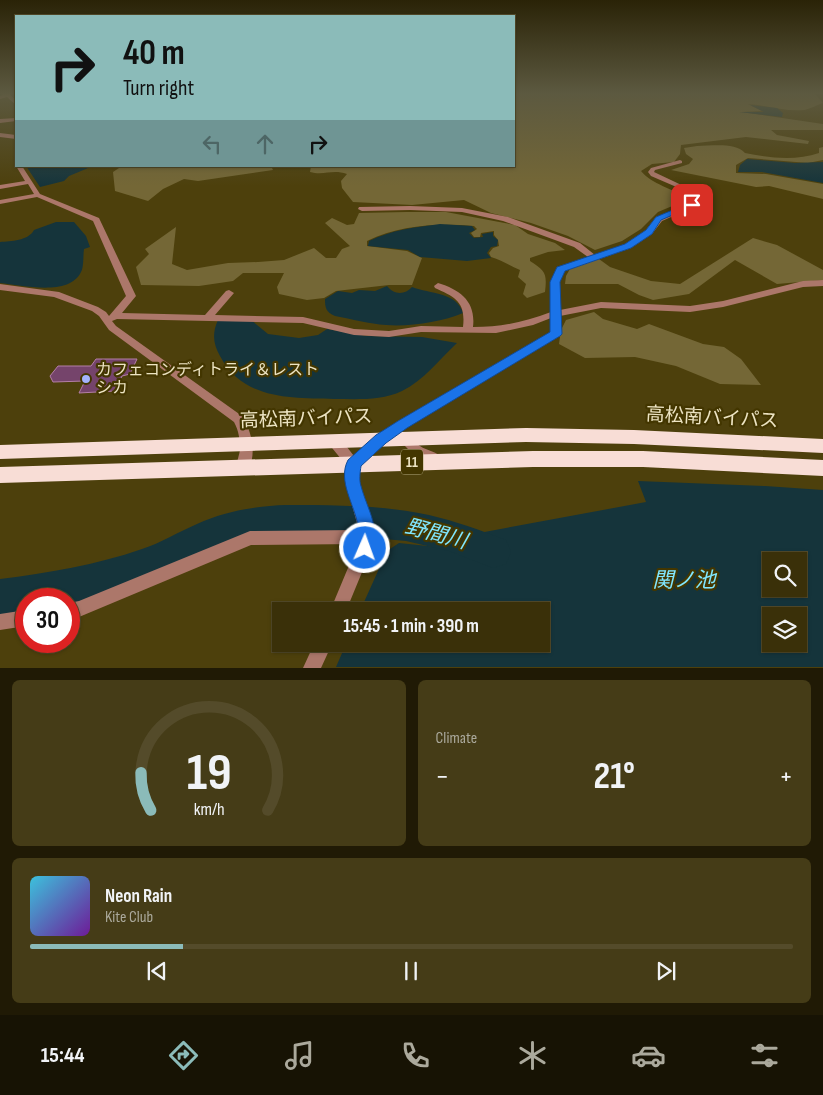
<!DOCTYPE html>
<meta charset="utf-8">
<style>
body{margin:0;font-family:"Sofia Sans Condensed","Noto Sans JP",sans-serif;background:#453c17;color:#f1f3f6;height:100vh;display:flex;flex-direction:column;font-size:19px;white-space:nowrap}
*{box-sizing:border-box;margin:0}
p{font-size:16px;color:#aba99c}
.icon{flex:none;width:28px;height:28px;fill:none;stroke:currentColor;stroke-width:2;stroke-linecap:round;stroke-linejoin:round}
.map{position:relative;height:668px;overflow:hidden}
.sheet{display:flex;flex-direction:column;gap:12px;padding:12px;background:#201a05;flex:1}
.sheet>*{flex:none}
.banner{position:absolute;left:15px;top:15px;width:500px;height:152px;border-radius:0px;box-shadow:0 1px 4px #0004,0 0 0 1px #544b2a;background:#8bbbb9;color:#111;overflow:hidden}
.tools{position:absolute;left:762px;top:552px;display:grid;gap:10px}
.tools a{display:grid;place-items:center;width:45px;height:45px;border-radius:0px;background:#3a3009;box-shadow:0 1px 4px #0004,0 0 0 1px #544b2a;font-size:25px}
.speed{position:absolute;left:15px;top:588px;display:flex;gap:10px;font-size:25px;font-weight:700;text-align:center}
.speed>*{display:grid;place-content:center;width:65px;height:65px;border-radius:50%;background:#3a3009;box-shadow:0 1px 4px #0004,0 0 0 1px #544b2a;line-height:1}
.speed .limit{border:8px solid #d22;background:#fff;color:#111}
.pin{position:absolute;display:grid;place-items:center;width:42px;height:42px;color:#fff;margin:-21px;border-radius:10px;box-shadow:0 2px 8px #0006}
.me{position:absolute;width:55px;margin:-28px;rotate:2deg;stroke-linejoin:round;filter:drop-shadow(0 0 4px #0008)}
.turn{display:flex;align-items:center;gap:18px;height:105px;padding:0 25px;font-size:22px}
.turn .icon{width:65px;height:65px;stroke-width:2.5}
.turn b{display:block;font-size:35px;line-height:42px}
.lanes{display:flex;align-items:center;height:48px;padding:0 25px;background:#0003;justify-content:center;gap:25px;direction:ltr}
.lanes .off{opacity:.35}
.big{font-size:38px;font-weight:700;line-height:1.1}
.sheet .card{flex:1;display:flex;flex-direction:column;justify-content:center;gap:8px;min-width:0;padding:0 18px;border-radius:8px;background:#453c17}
.sheet .dial{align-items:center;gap:0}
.dial svg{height:130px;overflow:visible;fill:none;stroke:#544b2a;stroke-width:7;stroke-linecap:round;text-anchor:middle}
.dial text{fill:#f1f3f6;stroke:none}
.song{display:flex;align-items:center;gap:15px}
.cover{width:60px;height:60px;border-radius:8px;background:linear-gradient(135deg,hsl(190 70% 55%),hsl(280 70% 35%))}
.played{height:5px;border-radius:2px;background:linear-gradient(90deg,#8bbbb9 20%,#544b2a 20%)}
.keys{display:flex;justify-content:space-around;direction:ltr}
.heat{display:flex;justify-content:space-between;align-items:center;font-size:28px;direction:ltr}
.sheet .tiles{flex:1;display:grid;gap:12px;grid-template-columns:1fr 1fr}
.card:last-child{grid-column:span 2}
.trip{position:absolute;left:272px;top:602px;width:278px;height:50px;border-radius:0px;background:#3a3009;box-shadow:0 1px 4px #0004,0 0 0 1px #544b2a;font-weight:700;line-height:50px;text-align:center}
.tab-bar{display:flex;height:80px;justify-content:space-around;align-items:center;background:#171304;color:#aba99c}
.tab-bar .icon{width:35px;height:35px}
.tab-bar .on{color:#8bbbb9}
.tab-bar b{font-size:22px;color:#f1f3f6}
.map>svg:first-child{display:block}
.green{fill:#746736}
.water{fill:#15343b;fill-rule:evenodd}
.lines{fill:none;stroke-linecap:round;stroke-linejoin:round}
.river{fill:#15343b;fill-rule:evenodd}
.building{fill:#75446b;stroke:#b47ea8}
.street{fill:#ac776a;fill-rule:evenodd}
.highway{fill:#f8ddd6;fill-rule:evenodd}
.route{fill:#1a73e8;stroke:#114b97}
.poi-dot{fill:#a3b2fd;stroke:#433600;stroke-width:2}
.labels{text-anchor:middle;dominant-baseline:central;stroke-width:4.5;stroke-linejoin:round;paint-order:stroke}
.shield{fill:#433600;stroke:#bab088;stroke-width:1}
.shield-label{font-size:15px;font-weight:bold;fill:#ede4c3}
.poi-label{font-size:16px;fill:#ede4c3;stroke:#433600;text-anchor:start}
.near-street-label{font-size:19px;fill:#ede4c3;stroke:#433600}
.near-water-label{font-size:21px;font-style:italic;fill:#80e7ff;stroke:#433600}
</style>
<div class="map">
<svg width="823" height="668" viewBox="0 0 823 668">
<rect width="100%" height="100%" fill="#4d400c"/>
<!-- green -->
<path class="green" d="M514,93H811L816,95L823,103C817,105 810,109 804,110C786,112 766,105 748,104L762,111L742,112L823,124V130H771L777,135L809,141L808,144L746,137L681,145L680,154L674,162L652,164L641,171C651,184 674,189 689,199L658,212L641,229L622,241L595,250L568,236L531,223L491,213L464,200L412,205L353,202L342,188L341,181L347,174C332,169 324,176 310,172L311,166H514Z
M697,146C712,146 735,142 745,153C769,158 796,161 819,153V148L823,147V160L808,163L748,158L736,165V173L766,174L823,184V199L769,186L756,187L671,170L689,164L693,159L686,154L684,148Z
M122,166H271L273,170L198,181L184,179L163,189L148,201L115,191L113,172Z
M406,212H446L515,225L528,234L555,243L565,250L548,252L530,258V261C546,271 547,274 545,292L527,298L523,294L526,284L518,277L520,270C510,266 502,260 491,257L489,253L493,248L499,246L498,240L494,235V231L481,233L480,237H474L471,233L477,229L474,226C438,223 400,225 367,241V246L407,251L422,258L412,285H389L336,291L324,298L307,300L279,294L277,287L284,273H243L233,281L199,286L141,285L136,267L149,254L145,249L176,227L172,264L187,270L228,263L258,262L284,260L314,248L326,258H336L342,249L350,246L325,223L332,218L347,225L354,224L359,213Z
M753,238L777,245L823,270V280L777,284L735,260L689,294L653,300L639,295L618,284H565L566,276L571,267L599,259L610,267L651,281L680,284Z
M594,312L603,319L637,329L649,324L703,344L724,347L741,359L761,385L720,384L676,366L635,357L585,358L559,344L561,330L566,320Z"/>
<!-- water -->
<path class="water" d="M750,105L777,108L783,113L782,117L739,112H764Z
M747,159L795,163L823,162V183L762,172H738L740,165Z
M26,166H93L69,176L64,181L40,187Z
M56,222H74L86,236L90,247L84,249C83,255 84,267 81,272C69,297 22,285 0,283V242C11,241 28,241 34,230Z
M440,224L472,226L475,230L469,233L474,238L483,237L482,234L493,232V236L498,240L497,246L491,247L487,253L491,258L467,261L420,257L408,250L368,246L369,241C391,230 416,227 440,224Z
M387,286C394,295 405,295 412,287C430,294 457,292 463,313C442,322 409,327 386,325C369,324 352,319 335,316C326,312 325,308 325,299L338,291L352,293L359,290L375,291Z
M218,320H251L268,334L299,338L318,335L327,329L367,336L422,337L457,343C440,359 423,381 402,391C381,401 357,399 334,399C291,398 243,400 220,356C213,344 212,333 218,320Z
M638,481L765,486L823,490V667H336L346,644H541V611H360L387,551L399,543L456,549L464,539L479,533L646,502ZM771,561H799V589H771ZM771,616H799V644H771Z"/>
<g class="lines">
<!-- river -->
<path class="river" d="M286,505C333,505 382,505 429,515C455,521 480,530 506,540L511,552L506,564L493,568L449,551L406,541L340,535H266L229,542L174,571L141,584L69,605V599H26V613L0,617V579C48,573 96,565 142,549C161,543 178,532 197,524C226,511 255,506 286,505Z"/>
</g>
<!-- building -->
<path class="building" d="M96,359H137L130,374L122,376L115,391L79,393L85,381L53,382L50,376L58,366H91Z"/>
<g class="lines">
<!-- street -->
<path class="street" d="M0,93L10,94L16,101V105L7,97L0,99V96L3,95Z
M16,118V121L0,123V119Z
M0,133L16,135V139L0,137Z
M680,160L682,161V163L655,170L654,172L692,190L707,202V204L694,207L662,221L652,234L631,248L565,271L559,282L560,310L601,302L690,306L723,301L803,281L823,280V286L803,287L723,307L690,312L601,308L560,316L561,334L560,336L406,427L385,442L360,466C360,472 359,480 360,486C366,508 376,525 372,548L346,611H330L358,544L251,545L79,617L69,619V603L79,601L250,531L359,530L346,484V465L328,443L326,440L328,437C339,433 347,448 354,456L377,436L398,421L551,333V318L533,325L496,333L421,332L389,337L354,335L303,323L117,319L112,321L116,326L242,416C252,432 257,453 248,471L243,472L238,471C235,464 239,457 240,450C240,440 239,431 234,422L109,330L99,316L92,311L54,297L0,290V284L59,292L98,307L106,312L109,316L126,296L93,221L37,197L0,204V200L34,194L28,184L0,189V185L25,181L16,166H22L40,194L99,218L136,296L122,313L205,315L226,291L229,290L234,293L215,315L303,317L354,329L389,331L421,326L463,327C466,302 455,297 435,288L434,286L438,283C461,290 476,302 473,327C502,327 524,322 551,312V282L557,269L588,257L574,247L503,221L462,212L410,210L362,211L358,209L359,207L410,206L462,208L508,217L580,243L595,255L625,244L646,230L656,217L690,204L699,202L688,192L651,176L648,172L651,168Z
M403,433C410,436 414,442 420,446C427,451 438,451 442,459L441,463L436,464L412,453L397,438L399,435Z
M26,610V626L0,630V614Z
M314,644H332L321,668H303Z"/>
<!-- highway -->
<path class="highway" d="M526,428L634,430L823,439V453L634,444L526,442L0,459V445Z
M533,451H643L823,460V476L643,467H533L0,483V467Z"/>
</g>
<!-- sky -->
<linearGradient id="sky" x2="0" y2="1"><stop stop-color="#2a2307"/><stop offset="0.5" stop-color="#5c5940"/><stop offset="1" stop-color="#5c5940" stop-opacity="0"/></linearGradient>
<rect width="823" height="186" fill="url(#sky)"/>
<!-- route -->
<path class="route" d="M689,203L696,205L661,220L652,234L631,248L565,271L560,282L562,334L560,336L407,428L386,443L361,466C360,473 359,480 361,486C367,509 382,530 371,553L365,556L359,553C355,545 360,536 358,526C355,505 337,481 348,460L376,435L398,421L550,332V282L557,267L625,244L646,230L656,217Z"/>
<!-- markers -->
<circle class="poi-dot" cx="86" cy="379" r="5"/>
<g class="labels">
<!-- shield labels -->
<rect class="shield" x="401" y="449.5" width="22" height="25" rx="4"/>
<g class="shield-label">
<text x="412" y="462">11</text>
</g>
<!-- poi labels -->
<g class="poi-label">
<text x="96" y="370">カフェコンディトライ＆レスト<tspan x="96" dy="18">シカ</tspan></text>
</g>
<!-- near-street labels -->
<g class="near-street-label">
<text transform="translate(712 418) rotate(3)">高松南バイパス</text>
<text transform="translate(306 419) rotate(-2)">高松南バイパス</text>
</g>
<!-- near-water labels -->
<g class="near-water-label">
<text transform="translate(436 534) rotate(15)">野間川</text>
<text x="684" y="580">関ノ池</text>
</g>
</g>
</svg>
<div class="tools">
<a><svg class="icon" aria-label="search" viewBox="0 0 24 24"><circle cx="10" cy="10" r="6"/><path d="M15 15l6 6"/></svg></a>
<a><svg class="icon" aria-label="layers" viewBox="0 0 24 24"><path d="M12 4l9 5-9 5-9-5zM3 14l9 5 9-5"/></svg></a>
</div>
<div class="speed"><div class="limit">30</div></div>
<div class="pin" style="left:692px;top:205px;background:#d93025"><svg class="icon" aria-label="arrive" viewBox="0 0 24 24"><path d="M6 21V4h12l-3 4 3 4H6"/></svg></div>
<svg class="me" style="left:365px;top:548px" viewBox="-20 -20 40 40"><circle r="17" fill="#1a73e8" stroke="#fff" stroke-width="3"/><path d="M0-11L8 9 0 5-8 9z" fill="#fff"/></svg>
<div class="trip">15:45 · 1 min · 390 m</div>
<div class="banner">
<div class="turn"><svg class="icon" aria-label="right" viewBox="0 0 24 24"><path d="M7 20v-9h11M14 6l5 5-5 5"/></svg><div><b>40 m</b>Turn right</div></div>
<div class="lanes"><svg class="icon off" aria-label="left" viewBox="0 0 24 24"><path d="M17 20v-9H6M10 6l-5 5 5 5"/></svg><svg class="icon off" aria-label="ahead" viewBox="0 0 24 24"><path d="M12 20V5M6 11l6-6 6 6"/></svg><svg class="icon" aria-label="right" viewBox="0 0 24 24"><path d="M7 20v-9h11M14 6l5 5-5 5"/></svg></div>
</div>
</div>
<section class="sheet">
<div class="tiles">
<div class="card dial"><svg viewBox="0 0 100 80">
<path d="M14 69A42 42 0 1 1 86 69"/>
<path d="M14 69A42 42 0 0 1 8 46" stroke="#8bbbb9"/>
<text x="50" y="56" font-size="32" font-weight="700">19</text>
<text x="50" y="72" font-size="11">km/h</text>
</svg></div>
<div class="card"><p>Climate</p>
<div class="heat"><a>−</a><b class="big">21°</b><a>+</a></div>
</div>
<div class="card">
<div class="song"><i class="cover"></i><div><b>Neon Rain</b><p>Kite Club</p></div></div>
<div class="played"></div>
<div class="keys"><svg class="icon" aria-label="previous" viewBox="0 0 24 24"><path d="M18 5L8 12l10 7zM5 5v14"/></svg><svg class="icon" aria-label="pause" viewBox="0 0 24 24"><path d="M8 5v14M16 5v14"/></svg><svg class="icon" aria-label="next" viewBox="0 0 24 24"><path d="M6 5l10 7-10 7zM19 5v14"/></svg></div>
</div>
</div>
</section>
<nav class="tab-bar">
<b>15:44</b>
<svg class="icon on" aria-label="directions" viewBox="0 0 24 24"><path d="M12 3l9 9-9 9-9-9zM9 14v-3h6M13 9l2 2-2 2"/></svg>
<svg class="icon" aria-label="music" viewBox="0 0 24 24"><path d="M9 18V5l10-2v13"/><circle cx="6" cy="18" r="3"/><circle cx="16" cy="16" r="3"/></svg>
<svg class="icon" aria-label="phone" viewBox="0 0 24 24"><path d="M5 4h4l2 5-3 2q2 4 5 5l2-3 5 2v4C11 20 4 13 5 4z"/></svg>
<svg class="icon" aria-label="climate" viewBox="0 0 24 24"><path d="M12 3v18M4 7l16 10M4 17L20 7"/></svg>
<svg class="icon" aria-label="car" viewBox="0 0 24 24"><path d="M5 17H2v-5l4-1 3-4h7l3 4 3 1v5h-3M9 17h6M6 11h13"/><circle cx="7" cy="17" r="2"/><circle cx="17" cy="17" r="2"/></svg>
<svg class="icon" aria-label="filters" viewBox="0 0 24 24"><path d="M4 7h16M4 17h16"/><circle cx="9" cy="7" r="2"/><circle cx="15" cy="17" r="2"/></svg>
</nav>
